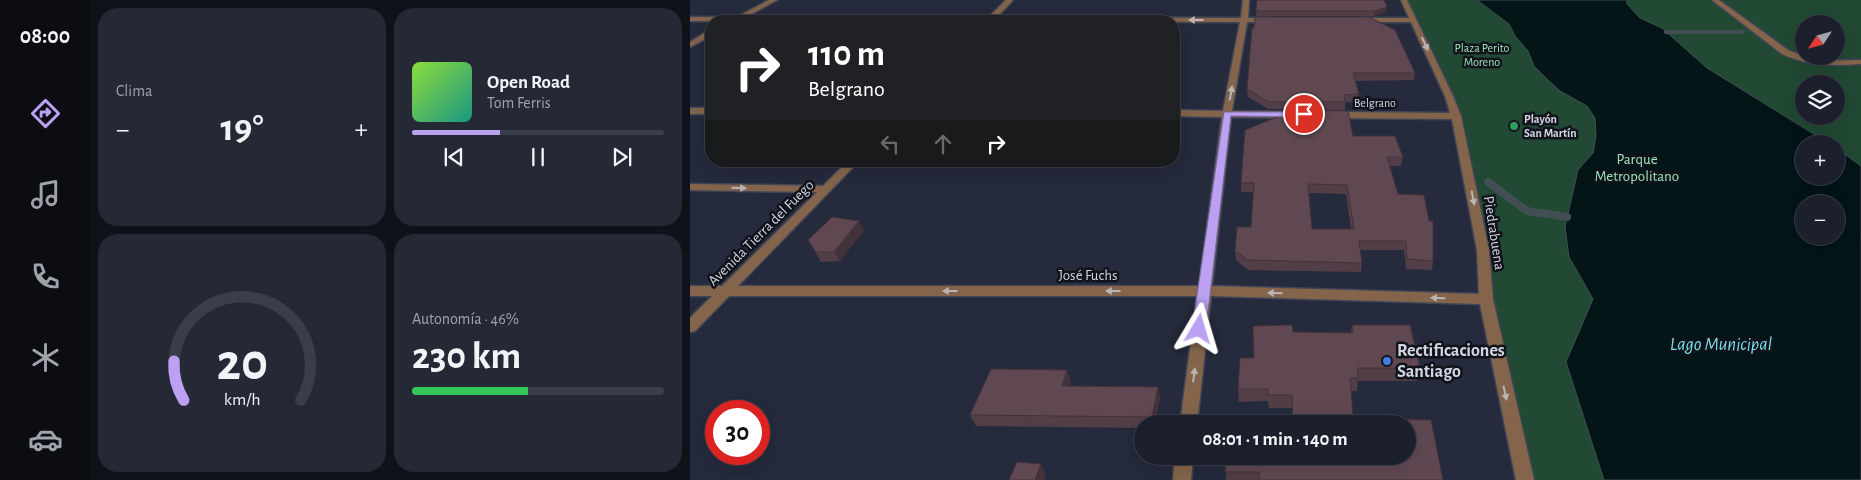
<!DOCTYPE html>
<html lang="es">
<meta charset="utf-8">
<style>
body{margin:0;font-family:"Alegreya Sans",sans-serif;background:#252835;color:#f1f3f6;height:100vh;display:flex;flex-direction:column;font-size:19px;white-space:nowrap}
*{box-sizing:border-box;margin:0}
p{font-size:16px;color:#a0a3aa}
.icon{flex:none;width:28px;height:28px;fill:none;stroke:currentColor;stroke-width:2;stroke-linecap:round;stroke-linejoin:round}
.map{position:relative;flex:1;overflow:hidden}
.details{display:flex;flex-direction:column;gap:8px;padding:8px;background:#0f1219;width:600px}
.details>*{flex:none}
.banner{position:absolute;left:15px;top:15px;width:475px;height:152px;border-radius:20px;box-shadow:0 5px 20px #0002,0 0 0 1px #3a3e49;background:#202124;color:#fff;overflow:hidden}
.needle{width:32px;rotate:234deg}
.controls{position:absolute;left:1105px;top:15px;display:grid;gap:10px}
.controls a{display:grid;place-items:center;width:50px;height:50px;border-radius:50%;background:#1c202d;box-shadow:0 5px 20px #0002,0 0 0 1px #3a3e49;font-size:25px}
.speed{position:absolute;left:15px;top:400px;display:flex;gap:10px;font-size:25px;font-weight:700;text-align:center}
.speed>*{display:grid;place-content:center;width:65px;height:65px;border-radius:50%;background:#1c202d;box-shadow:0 5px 20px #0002,0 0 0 1px #3a3e49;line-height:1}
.speed .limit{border:8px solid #d22;background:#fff;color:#111}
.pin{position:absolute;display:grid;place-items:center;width:42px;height:42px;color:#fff;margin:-21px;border:2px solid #fff;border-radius:50%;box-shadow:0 1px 5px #0007}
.me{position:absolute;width:55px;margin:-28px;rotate:7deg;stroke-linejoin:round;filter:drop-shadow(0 0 4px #0008)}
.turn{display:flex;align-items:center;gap:18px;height:105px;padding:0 20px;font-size:22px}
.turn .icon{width:65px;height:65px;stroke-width:2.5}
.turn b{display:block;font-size:35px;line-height:42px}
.lanes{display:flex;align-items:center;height:48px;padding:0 20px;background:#0003;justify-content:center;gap:25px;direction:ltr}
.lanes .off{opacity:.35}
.big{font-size:38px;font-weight:700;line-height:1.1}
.details .card{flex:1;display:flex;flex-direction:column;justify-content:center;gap:8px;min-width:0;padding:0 18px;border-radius:20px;background:#252835}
.details .dial{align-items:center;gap:0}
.dial svg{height:130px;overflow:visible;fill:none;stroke:#3a3e49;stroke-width:7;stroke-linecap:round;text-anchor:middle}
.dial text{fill:#f1f3f6;stroke:none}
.song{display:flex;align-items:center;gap:15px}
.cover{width:60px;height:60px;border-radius:8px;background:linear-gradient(135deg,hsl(90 70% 55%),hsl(170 70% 35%))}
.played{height:5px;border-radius:2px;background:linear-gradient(90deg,#bca0f2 35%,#3a3e49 35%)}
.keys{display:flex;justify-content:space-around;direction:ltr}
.heat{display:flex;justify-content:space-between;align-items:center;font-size:28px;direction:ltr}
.charge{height:8px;border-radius:4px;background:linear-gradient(90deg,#34c759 46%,#3a3e49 0)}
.details .tiles{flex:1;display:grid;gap:8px;grid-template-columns:repeat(2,1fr)}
.trip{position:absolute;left:444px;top:415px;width:282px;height:50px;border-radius:25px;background:#1c202d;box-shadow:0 5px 20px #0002,0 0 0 1px #3a3e49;font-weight:700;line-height:50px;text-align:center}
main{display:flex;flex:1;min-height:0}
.dock{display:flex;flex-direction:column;width:90px;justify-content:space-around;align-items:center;background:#0b0d12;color:#a0a3aa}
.dock .icon{width:35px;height:35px}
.dock .selected{color:#bca0f2}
.dock b{font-size:22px;color:#f1f3f6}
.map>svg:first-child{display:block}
.green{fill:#214933;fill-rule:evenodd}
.water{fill:#031517;stroke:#414f54;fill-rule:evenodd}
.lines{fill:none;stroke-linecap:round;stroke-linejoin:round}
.stream-far1{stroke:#414f54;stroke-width:4.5}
.stream{stroke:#414f54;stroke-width:8}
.minor-casing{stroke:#414657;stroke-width:3}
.minor{fill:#84654b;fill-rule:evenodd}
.wall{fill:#523e47;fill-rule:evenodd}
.shaded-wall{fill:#423239}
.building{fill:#5f4852;stroke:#423239;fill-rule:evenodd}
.oneway{fill:#bbb4b5}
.route{fill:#bca0f2;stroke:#7a689d}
.leisure-dot{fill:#2e9e5b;stroke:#11131b;stroke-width:2}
.shop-dot{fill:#3f7fe0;stroke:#11131b;stroke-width:2}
.labels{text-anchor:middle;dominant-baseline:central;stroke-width:5;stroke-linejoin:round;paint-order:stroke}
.far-park-label{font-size:12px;fill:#9ce4b9;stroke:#11131b}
.far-street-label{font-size:12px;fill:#d2d6e3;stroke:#11131b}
.far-poi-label{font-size:12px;font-weight:bold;fill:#d2d6e3;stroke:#11131b;text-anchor:start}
.park-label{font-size:15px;fill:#9ce4b9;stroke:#11131b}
.street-label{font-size:15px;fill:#d2d6e3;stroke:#11131b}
.near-poi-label{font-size:18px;font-weight:bold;fill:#d2d6e3;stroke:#11131b;text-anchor:start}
.near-water-label{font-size:19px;font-style:italic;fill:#7adde8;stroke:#11131b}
</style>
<main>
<nav class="dock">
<b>08:00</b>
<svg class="icon selected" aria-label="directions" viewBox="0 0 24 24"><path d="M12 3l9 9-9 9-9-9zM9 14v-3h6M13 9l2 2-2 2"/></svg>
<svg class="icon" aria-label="music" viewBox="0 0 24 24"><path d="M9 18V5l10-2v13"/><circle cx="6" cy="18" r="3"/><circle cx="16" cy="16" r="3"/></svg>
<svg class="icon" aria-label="phone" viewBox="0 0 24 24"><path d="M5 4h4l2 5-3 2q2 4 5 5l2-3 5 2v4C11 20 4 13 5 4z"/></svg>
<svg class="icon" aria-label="climate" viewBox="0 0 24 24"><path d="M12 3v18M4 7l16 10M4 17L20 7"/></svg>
<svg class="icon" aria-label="car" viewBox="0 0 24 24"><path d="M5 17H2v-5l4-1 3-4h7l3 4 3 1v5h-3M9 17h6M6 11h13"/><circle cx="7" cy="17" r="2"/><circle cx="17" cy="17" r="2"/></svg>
</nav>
<section class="details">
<div class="tiles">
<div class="card"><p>Clima</p>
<div class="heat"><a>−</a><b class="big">19°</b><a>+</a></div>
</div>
<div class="card">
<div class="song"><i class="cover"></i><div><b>Open Road</b><p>Tom Ferris</p></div></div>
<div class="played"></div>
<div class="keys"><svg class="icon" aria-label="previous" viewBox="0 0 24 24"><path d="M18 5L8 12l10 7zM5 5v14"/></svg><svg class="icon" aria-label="pause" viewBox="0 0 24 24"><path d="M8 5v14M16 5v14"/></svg><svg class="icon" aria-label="next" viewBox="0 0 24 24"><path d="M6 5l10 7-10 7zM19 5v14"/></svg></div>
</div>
<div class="card dial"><svg viewBox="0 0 100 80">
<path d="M14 69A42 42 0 1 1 86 69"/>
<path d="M14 69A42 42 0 0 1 8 45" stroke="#bca0f2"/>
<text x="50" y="56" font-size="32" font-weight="700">20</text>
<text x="50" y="72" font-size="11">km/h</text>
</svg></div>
<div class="card"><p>Autonomía · 46%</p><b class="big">230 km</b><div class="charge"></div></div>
</div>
</section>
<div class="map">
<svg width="1171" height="480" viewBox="0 0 1171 480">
<rect width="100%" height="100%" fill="#252a3c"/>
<!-- green -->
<path class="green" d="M714,0H1171V480H835L766,116ZM1114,24H1146V56H1114ZM1114,84H1146V116H1114ZM1114,144H1146V176H1114ZM1114,204H1146V236H1114Z"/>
<!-- water -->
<path class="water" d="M787,0H937V4L950,18L972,28L1017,68L1140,144H1114V176H1146V148L1171,166V480H914L876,362L903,299L879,257L875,227L888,170L903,153L906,136L905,118L897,106L870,91L857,79L844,66L838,51L825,36L819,24ZM1114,204H1146V236H1114Z"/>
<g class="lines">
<!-- stream-far1 -->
<path class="stream-far1" d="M976,32H1053"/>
<!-- stream -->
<path class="stream" d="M798,182L837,211L877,217"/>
<!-- minor casing -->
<g class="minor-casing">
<path id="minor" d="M79,0H87L56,17H299L316,0H323L307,17L551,18L553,0H559L558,18H581L585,20L581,22H557L542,111L609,112L614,115L609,118L541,117L522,286L789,294L787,250L762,119L641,118L636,115L641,112L760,113L755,96L721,22H669L665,20L669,18H719L711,0H717L763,96L771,116L799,250L803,299L844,480H826L790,304L521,296L507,424H490L507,296H39L5,331L0,332V318L22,296H0V286H32L127,192L0,190V184L133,186L158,161H169L48,286H509L532,117L484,116V110L533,111L550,22L0,21V17H47Z
M1022,0H1029L1098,50C1122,61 1145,61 1171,60V64C1143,66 1118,66 1092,54Z
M18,31H21V36L0,47V42Z
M0,108H21V114H0Z
M485,456H503L501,480H483Z"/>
</g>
<!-- minor -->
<use href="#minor" class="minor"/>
</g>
<!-- wall -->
<path class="wall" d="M567,0L696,12L684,16H566Z
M705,30L725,73L724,80L665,81L669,94L668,102H655V110L578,109L558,97L557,89Z
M593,110L663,136L713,157L711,166H700L708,194L743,261L742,270L716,269L714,250H670L672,263L671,272L558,270L546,260L545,251L561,227L564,192H551V183L593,115ZM619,193L656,194L661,229H622Z
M174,230L150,261L131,262L118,240Z
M602,325L603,332L661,333L662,325H720L730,368L727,381H668L667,391H661L663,416H672L673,419L741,420L753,480H536V456H718V424H603L602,408H579L578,401L549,402L548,389L550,358H564L563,326Z
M381,381L379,386L468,387L470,398L465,424H452V428L286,426L280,415Z"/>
<!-- shaded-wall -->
<path class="shaded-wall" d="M697,7L696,12L684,16L685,11Z
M169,221L174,230L150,261L144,252Z
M377,370L381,381L376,397L372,386Z
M468,387L470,398L465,424H463L462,417Z
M351,464L356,475L354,480H345Z"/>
<!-- building -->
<path class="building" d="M567,0H694L697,7L685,11H566Z
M565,17H679L705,30L725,73H663L669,94L654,95L655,102H578L557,89L562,29L564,28Z
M593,110L658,111L663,136H705L713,157H697L708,194L734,195L739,221H743V261L717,259L716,241H669L672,263L558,260L545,251L547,227H561L564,183H551L555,130L597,113ZM618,184L657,185L664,229H622Z
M142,217L169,221L144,252H126L118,240Z
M602,325L603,332L663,333L662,325H720L730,368H667L668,378H660L663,416H672L673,419L741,420L753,480H569V472H535L536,456H718V424H603L602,395H578V389H548L550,358H564L563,326Z
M301,369L377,370L372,386L468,387L462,417L280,415Z
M327,462L351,464L345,480H319Z"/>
<!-- one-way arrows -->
<defs><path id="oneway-solid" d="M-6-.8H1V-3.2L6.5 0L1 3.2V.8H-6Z" transform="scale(1.25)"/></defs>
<g class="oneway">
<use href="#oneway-solid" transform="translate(506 20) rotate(180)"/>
<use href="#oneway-solid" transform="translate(735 44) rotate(65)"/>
<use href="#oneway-solid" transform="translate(541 93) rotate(-80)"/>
<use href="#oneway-solid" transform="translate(49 188) rotate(1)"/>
<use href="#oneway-solid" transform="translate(783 198) rotate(79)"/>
<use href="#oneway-solid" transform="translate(260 291) rotate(-180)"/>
<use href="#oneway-solid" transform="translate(423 291) rotate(-180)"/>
<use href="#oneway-solid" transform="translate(585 293) rotate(-178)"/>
<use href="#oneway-solid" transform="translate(748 298) rotate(-178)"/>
<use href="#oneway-solid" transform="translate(504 375) rotate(-83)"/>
<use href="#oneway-solid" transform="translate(815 393) rotate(78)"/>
</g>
<!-- route -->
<path class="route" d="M534,112H614L618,114L614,117L541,116L516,329L514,332H504L502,329Z"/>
<!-- markers -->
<circle class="leisure-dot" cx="824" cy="126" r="5"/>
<circle class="shop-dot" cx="697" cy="361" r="5"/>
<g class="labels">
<!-- far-park labels -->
<g class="far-park-label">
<text x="792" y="48">Plaza Perito<tspan x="792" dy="14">Moreno</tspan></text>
</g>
<!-- far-street labels -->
<g class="far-street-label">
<text x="685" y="103">Belgrano</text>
</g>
<!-- far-poi labels -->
<g class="far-poi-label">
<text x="834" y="119">Playón<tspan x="834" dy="14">San Martín</tspan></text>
</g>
<!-- park labels -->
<g class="park-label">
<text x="947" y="159">Parque<tspan x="947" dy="17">Metropolitano</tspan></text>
</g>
<!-- street labels -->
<g class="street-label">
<text transform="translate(71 233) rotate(-45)">Avenida Tierra del Fuego</text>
<text transform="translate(804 233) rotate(81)">Piedrabuena</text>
<text x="398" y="275">José Fuchs</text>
</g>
<!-- near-poi labels -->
<g class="near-poi-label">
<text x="707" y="351">Rectificaciones<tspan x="707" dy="21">Santiago</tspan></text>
</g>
<!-- near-water labels -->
<g class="near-water-label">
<text x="1031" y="344">Lago Municipal</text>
</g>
</g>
</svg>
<div class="controls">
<a><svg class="needle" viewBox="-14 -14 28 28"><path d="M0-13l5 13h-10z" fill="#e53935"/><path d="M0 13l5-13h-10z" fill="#a0a3aa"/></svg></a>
<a><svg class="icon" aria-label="layers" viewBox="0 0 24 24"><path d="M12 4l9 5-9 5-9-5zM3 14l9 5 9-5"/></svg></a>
<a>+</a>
<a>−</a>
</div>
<div class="speed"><div class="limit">30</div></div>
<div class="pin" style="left:614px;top:114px;background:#d93025"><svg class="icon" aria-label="arrive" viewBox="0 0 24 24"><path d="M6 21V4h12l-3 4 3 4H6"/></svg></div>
<svg class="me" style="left:509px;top:329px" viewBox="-20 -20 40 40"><path d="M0-17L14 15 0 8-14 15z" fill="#bca0f2" stroke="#fff" stroke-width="4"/></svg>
<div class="trip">08:01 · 1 min · 140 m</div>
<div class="banner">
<div class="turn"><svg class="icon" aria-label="right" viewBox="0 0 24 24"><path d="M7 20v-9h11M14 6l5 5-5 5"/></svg><div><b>110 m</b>Belgrano</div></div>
<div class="lanes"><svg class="icon off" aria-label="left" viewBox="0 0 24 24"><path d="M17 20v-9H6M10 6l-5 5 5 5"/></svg><svg class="icon off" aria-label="ahead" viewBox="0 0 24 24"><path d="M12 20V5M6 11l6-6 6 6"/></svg><svg class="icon" aria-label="right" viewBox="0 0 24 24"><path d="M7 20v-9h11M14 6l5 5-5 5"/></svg></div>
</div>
</div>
</main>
